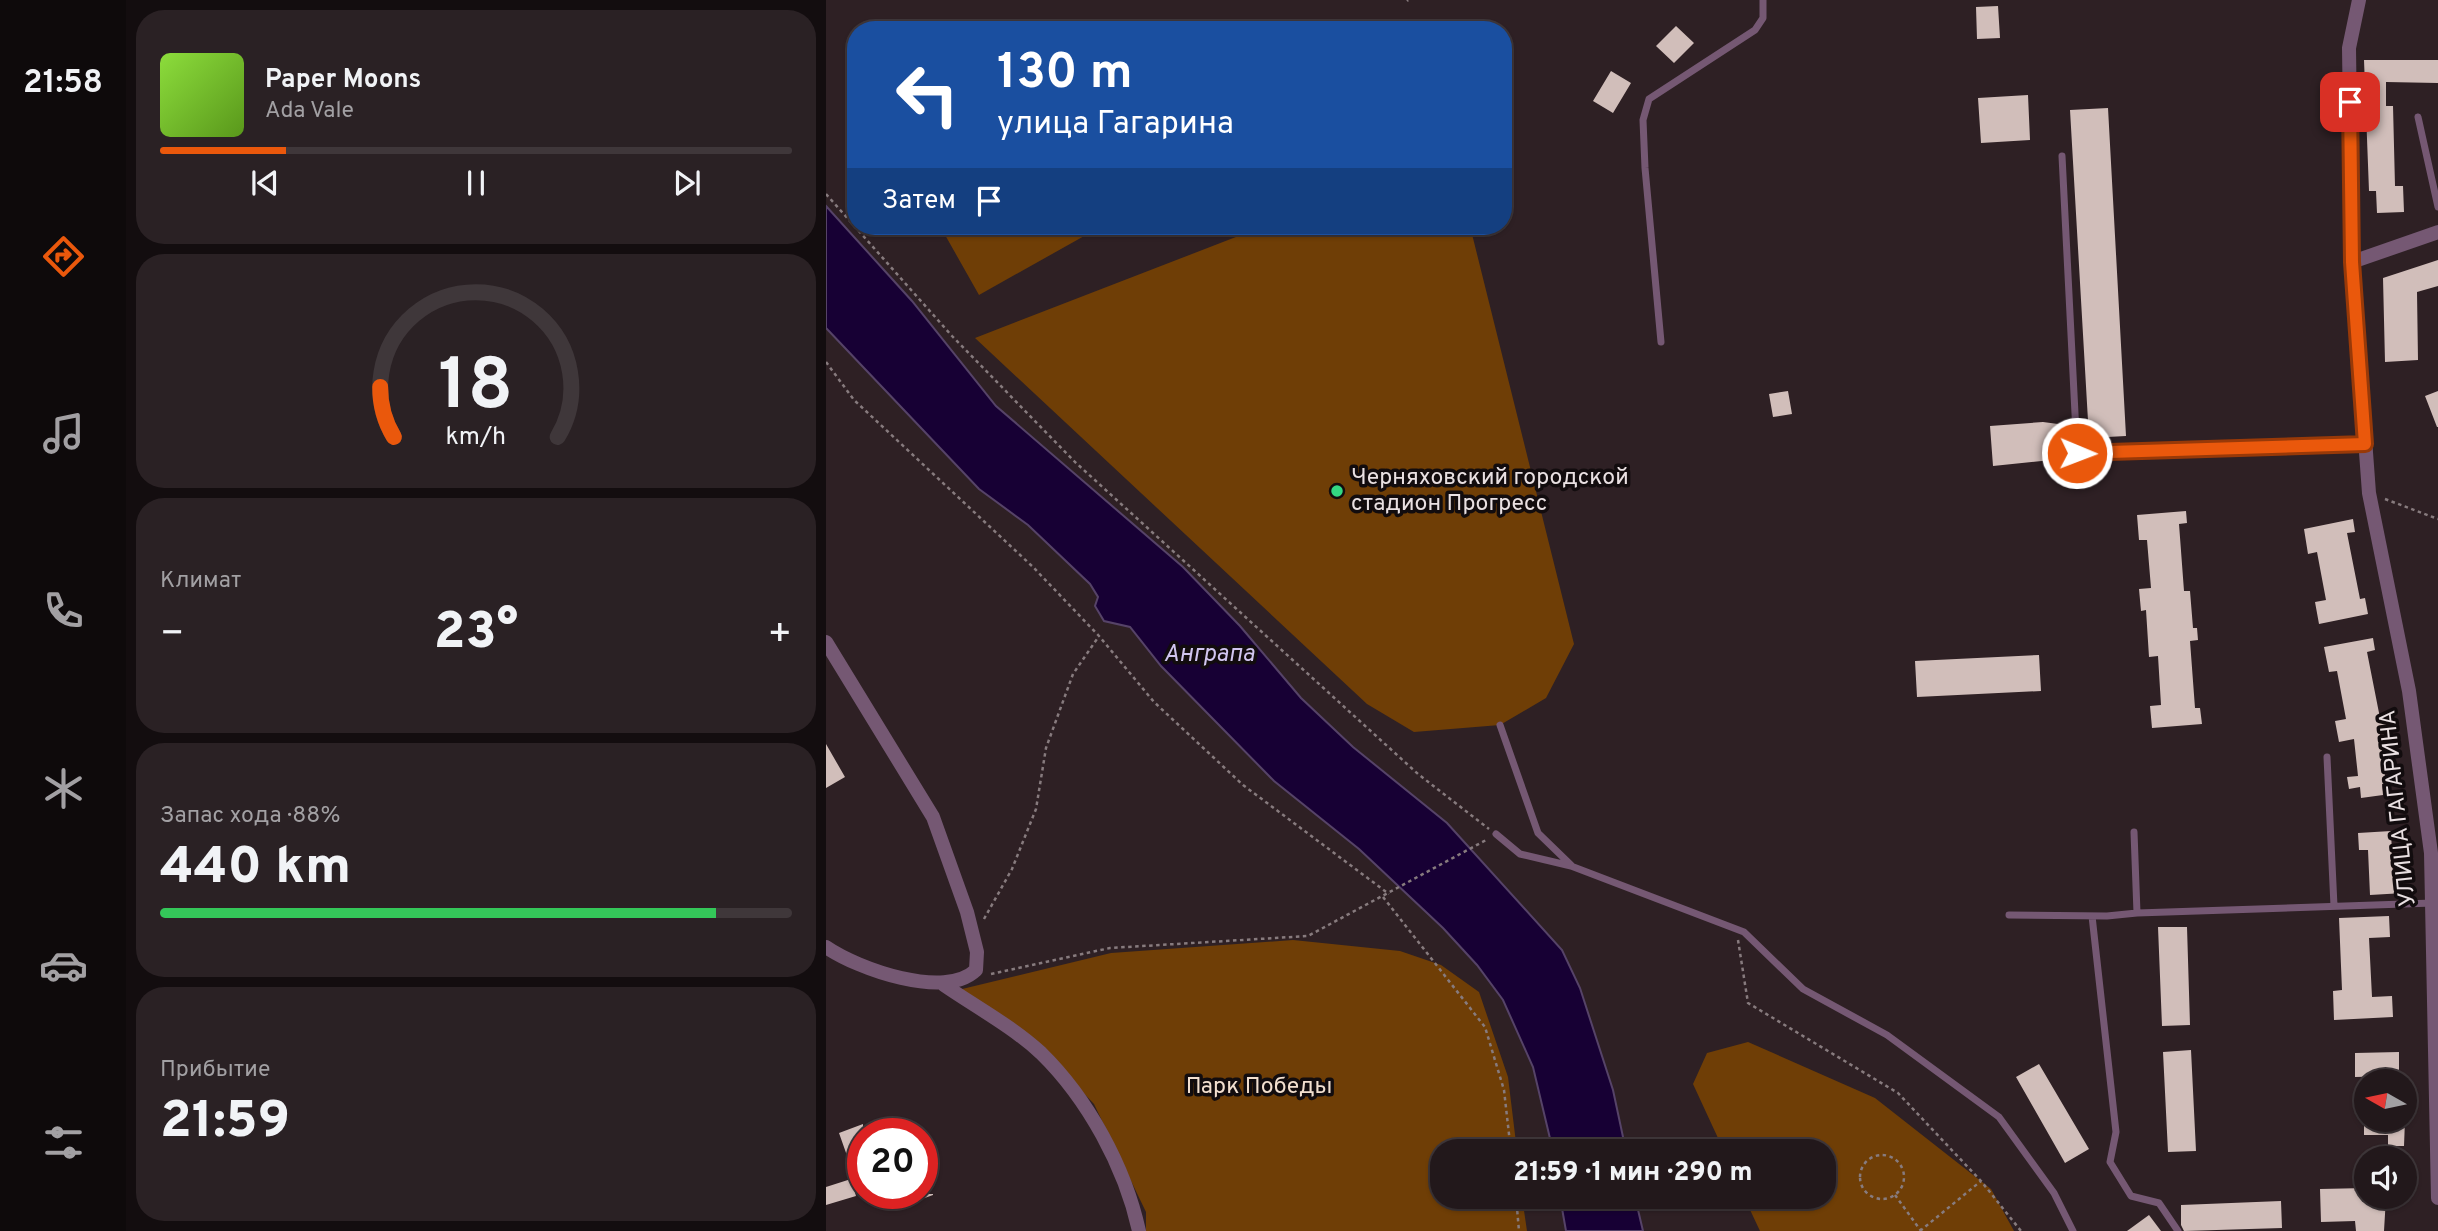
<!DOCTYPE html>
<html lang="ru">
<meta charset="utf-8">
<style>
body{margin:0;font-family:Overpass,sans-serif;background:#2a2124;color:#f1f3f6;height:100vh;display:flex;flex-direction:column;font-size:26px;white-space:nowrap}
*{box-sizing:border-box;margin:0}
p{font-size:23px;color:#a2a0a3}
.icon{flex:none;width:38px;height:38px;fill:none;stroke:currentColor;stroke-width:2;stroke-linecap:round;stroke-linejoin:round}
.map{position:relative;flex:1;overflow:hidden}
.drawer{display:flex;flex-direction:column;gap:10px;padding:10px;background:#130d0f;width:700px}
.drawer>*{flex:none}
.banner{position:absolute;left:21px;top:21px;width:665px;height:214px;border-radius:28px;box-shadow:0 2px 5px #0004,0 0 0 2px #3f373a;background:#1a4fa0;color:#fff;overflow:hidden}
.needle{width:46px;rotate:279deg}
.buttons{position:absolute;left:1528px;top:1069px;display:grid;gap:14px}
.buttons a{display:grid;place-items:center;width:63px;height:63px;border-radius:50%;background:#22181b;box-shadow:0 2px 5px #0004,0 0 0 2px #3f373a;font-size:35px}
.speed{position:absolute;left:21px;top:1118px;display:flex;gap:14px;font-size:35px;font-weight:700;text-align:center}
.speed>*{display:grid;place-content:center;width:91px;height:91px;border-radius:50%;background:#22181b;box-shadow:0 2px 5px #0004,0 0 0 2px #3f373a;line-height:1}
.speed .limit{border:10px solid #d22;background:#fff;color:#111}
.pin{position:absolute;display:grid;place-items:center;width:60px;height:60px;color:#fff;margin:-30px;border-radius:14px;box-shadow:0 4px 10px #0006}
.me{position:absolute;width:77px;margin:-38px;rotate:91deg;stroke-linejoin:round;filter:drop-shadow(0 0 5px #0008)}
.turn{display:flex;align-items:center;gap:24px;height:147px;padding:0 35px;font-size:32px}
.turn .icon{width:91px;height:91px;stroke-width:2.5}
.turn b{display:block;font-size:49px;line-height:60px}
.then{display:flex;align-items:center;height:66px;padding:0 35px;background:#0003;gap:14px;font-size:26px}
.big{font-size:52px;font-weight:800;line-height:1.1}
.drawer .widget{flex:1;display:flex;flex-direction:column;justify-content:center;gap:10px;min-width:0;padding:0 24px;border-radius:28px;background:#2a2124}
.drawer .dial{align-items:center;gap:0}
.dial svg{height:182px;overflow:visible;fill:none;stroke:#3f373a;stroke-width:7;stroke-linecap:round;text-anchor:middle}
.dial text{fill:#f1f3f6;stroke:none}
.song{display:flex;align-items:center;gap:21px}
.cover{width:84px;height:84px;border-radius:10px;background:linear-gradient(135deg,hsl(90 70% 55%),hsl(90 70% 35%))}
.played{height:7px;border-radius:4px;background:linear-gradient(90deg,#ea580c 20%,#3f373a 20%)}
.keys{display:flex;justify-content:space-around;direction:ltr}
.heat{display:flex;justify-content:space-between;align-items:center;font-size:38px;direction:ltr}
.charge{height:10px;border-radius:5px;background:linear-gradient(90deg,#34c759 88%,#3f373a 0)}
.trip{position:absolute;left:604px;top:1139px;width:406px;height:70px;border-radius:28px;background:#22181b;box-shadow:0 2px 5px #0004,0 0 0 2px #3f373a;font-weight:800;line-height:70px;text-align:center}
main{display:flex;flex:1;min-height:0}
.menu{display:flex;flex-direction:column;width:126px;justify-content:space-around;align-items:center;background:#0e0a0b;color:#a2a0a3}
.menu .icon{width:49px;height:49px}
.menu .selected{color:#ea580c}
.menu b{font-size:32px;color:#f1f3f6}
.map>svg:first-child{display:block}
.green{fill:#6f3e06}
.water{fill:#170034;stroke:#564368;stroke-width:2}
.building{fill:#d1beba}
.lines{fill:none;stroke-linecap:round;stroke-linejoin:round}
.path{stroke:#877b7e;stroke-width:2.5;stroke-dasharray:3.5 3.5;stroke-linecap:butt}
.lane{stroke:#755873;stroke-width:7}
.street{stroke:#755873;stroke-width:14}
.route-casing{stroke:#983908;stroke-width:18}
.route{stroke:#ea580c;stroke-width:12}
.poi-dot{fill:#33d881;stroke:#120c0e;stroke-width:2.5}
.labels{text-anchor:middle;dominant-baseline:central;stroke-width:7;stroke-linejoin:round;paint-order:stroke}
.poi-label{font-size:23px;fill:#e9e0e2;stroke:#120c0e;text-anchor:start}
.street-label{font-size:23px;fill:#e9e0e2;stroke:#120c0e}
.park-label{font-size:23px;fill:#f2dfcf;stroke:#120c0e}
.water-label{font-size:24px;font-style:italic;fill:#d1c5f0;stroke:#120c0e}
</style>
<main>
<nav class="menu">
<b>21:58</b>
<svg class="icon selected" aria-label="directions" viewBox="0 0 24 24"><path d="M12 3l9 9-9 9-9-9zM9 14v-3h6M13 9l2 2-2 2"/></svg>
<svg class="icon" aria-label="music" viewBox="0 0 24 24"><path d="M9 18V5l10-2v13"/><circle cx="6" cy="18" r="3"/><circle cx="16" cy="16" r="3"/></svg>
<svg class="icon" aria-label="phone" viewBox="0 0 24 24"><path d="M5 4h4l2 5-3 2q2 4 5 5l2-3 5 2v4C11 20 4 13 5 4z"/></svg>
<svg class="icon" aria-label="climate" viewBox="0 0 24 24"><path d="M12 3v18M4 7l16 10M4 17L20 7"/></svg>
<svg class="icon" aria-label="car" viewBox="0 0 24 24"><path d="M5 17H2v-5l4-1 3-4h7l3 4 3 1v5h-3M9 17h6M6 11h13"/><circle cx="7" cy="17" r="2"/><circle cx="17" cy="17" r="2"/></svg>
<svg class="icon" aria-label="filters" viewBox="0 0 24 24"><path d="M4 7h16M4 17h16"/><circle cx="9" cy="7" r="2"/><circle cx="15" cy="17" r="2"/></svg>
</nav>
<section class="drawer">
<div class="widget">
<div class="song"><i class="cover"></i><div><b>Paper Moons</b><p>Ada Vale</p></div></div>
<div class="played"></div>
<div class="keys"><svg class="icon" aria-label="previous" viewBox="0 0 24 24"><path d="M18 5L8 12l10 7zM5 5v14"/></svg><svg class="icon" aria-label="pause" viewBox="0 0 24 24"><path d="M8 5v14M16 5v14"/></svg><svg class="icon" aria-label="next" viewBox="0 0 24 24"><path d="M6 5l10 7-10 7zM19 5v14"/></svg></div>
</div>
<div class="widget dial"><svg viewBox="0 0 100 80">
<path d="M14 69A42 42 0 1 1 86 69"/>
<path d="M14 69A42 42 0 0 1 8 47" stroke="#ea580c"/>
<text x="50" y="56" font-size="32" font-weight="700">18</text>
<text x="50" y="72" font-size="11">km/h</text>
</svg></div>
<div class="widget"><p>Климат</p>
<div class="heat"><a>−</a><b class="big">23°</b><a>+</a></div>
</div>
<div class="widget"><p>Запас хода · 88%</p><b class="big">440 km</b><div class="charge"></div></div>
<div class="widget"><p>Прибытие</p><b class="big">21:59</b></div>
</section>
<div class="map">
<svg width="1612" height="1231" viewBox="0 0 1612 1231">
<rect width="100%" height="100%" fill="#2e2024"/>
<!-- green -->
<path class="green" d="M114,226H276L153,295Z
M419,226H644L748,644L720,698L674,725L588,732L541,704L149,338L415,235Z
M467,940L574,951L615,965L653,992L682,1077L691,1151L616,1152V1197H696L701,1231H320V1212L268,1104L212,1045L132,990L285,953Z
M922,1042L1049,1098L1165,1189L1188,1231H934L918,1197H998V1152L898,1151L867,1084L881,1053Z"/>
<!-- water -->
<path class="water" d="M0,206L86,301L170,406L357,567L414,626L475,698L527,747L621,823L736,950L754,988L787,1090L800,1151H727L707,1067L677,1000L651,965L617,928L533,849L448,781L335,666L304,627L278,621L269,606L272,597L264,584L202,525L153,489L0,328Z
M734,1197H809L817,1231H740Z"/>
<!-- building -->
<path class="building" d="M1172,6L1174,38L1151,39L1150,7Z
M850,26L868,43L848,63L830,46Z
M1538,60H1612V83L1560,82V106H1567L1569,186H1577L1578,212L1551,213L1550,191H1543Z
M785,71L805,83L787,113L767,101Z
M1202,95L1204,140L1155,143L1152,98Z
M1282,108L1300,436L1263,438L1244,110Z
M1612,260V286L1591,292L1592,360L1559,362L1557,278Z
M962,391L966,414L947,417L943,394Z
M1612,391V427H1611L1599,396Z
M1217,422L1232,424L1235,459L1167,466L1164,426Z
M1360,511L1361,523L1353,524L1358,591H1364L1367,628H1371L1372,640L1364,641L1369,708H1374L1376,724L1326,728L1324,706L1335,705L1332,656L1323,657L1320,610L1315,611L1313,589L1325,588L1321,540H1313L1311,515Z
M1527,519L1529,532L1521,533L1534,599L1539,598L1542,614L1493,624L1489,602L1500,600L1491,552L1482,554L1478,529Z
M1547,638L1549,650L1541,652L1554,718L1560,717L1563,733L1554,734L1560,784H1556L1557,795L1535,798L1534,787L1523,789L1521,777L1532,776L1528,739L1513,742L1509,721L1520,719L1511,671L1503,672L1498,647Z
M1213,655L1215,691L1091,697L1089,661Z
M0,744L19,777L0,788Z
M1565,831L1567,877H1577L1578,893L1544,895L1542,850H1533L1532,833Z
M1563,916L1564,937L1543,938L1546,997L1566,996L1567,1017L1508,1020L1507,991L1516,990L1513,918Z
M1332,927H1361L1364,1025L1336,1026Z
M1365,1050L1370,1151L1342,1152L1337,1052Z
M1573,1052V1076L1529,1077V1053Z
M1213,1064L1263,1149L1239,1163L1190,1077Z
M1538,1120H1579L1578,1146H1562V1135H1538Z
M37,1124V1163L25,1167L13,1133Z
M25,1179L30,1196L0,1205V1187Z
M1540,1188V1197H1560L1558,1231H1530L1529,1221L1495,1222L1494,1189Z
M62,1194H107V1195L68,1209Z
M1455,1201L1456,1228L1358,1231L1355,1225V1205Z
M1323,1215L1335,1231H1301Z"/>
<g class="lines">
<!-- path -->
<path class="path" d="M581,1L582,0
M0,194L126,336L249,462L592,774L663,829
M0,362L28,400L207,567L273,636L328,702L417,785L563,894
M1559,499L1612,519
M557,897L659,1027L678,1090L685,1152
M158,919L186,869L210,809L220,748L247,674L273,636
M912,940L922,1003L1072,1093L1155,1181L1195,1231
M165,974L284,948L482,936L662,839
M1034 1177a22 22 0 1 1 44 0a22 22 0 1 1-44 0Z
M1069,1195L1095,1231
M690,1197L693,1231
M1094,1231L1155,1181"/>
<!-- lane -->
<path class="lane" d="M1592,117L1612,207
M1236,156L1251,453L1539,444
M835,342L819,168L817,120L823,99L929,30L937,18V0
M674,725L712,833L745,865
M1501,757L1508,906
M1308,832L1311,913L1607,903
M670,834L694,854L745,866L918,932L977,989L1061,1035L1173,1117L1228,1193L1247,1231
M1183,915L1281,916L1311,913
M1266,916L1290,1132L1284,1162L1305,1196L1333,1203L1352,1231"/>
<!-- street -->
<path class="street" d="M1533,0L1523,48L1526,262L1543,493L1583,691L1605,853L1612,1198
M1526,262L1612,232
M0,642L107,817L141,912L151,952L150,970C119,1000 32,969 0,947
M118,985C150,1007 187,1027 215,1053C262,1099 299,1167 313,1231"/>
</g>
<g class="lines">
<!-- route casing -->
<g class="route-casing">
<path id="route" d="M1251,453L1539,444L1526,262L1524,102"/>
</g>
<!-- route -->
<use href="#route" class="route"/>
</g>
<!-- markers -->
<circle class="poi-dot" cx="511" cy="491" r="7"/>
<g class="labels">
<!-- poi labels -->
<g class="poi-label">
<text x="525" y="478">Черняховский городской<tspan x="525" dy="26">стадион Прогресс</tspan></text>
</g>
<!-- street labels -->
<g class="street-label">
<text transform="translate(1573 808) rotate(-96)">УЛИЦА ГАГАРИНА</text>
</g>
<!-- park labels -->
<g class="park-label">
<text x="433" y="1087">Парк Победы</text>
</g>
<!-- water labels -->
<g class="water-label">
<text x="383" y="655">Анграпа</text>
</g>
</g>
</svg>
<div class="buttons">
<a><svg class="needle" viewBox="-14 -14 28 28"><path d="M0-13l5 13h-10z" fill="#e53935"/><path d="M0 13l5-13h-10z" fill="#a2a0a3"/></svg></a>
<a><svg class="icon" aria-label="sound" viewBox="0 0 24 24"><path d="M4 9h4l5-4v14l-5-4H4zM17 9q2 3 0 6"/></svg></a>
</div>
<div class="speed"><div class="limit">20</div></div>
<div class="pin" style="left:1524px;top:102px;background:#d93025"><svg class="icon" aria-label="arrive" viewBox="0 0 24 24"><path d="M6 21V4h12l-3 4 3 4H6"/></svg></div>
<svg class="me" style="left:1251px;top:453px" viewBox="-20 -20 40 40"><circle r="17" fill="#ea580c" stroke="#fff" stroke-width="3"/><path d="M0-11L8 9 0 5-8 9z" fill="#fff"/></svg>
<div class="trip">21:59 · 1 мин · 290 m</div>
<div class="banner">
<div class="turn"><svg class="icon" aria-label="left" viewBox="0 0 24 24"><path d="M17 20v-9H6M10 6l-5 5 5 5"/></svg><div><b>130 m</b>улица Гагарина</div></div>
<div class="then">Затем<svg class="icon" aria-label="arrive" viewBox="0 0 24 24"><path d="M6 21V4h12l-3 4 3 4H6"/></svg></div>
</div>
</div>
</main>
